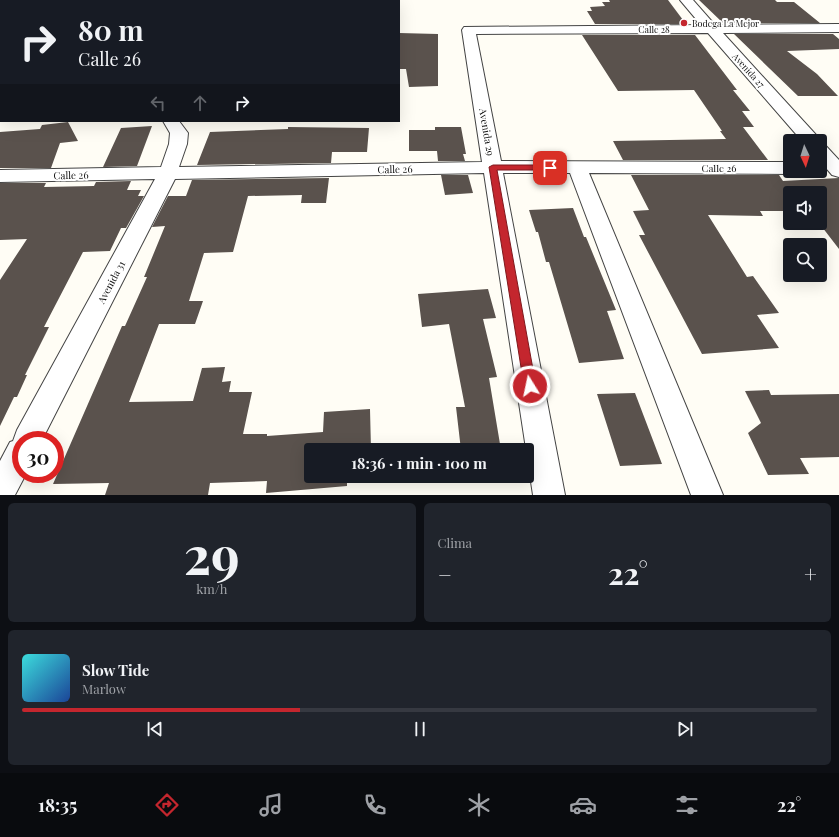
<!DOCTYPE html>
<html lang="es">
<meta charset="utf-8">
<style>
body{margin:0;font-family:"Playfair Display",serif;background:#20242c;color:#f1f3f6;height:100vh;display:flex;flex-direction:column;font-size:15px;white-space:nowrap}
*{box-sizing:border-box;margin:0}
p{font-size:13px;color:#9ea1a6}
.icon{flex:none;width:22px;height:22px;fill:none;stroke:currentColor;stroke-width:2;stroke-linecap:round;stroke-linejoin:round}
.map{position:relative;height:495px;overflow:hidden}
.details{display:flex;flex-direction:column;gap:8px;padding:8px;background:#0d0f14;flex:1}
.details>*{flex:none}
.hud{position:absolute;left:0px;top:0px;width:400px;height:122px;box-shadow:0 4px 16px #0002;background:#171b24;color:#f1f3f6;overflow:hidden}
.needle{width:26px;rotate:176deg}
.fabs{position:absolute;left:783px;top:134px;display:grid;gap:8px}
.fabs a{display:grid;place-items:center;width:44px;height:44px;border-radius:4px;background:#171b24;box-shadow:0 4px 16px #0002;font-size:20px}
.speed{position:absolute;left:12px;top:431px;display:flex;gap:8px;font-size:20px;font-weight:700;text-align:center}
.speed>*{display:grid;place-content:center;width:52px;height:52px;border-radius:50%;background:#171b24;box-shadow:0 4px 16px #0002;line-height:1}
.speed .limit{border:6px solid #d22;background:#fff;color:#111}
.pin{position:absolute;display:grid;place-items:center;width:34px;height:34px;color:#fff;margin:-17px;border-radius:8px;box-shadow:0 2px 6px #0006}
.me{position:absolute;width:44px;margin:-22px;rotate:350deg;stroke-linejoin:round;filter:drop-shadow(0 0 3px #0008)}
.turn{display:flex;align-items:center;gap:14px;height:84px;padding:0 12px;font-size:18px}
.turn .icon{width:52px;height:52px;stroke-width:2.5}
.turn b{display:block;font-size:28px;line-height:34px}
.lanes{display:flex;align-items:center;height:38px;padding:0 12px;background:#0003;justify-content:center;gap:20px;direction:ltr}
.lanes .off{opacity:.35}
.big{font-size:30px;font-weight:700;line-height:1.1}
.details .tile{flex:1;display:flex;flex-direction:column;justify-content:center;gap:6px;min-width:0;padding:0 14px;border-radius:6px;background:#20242c}
.details .dial{align-items:center;gap:0}
.dial b{font-size:52px;line-height:1}
.song{display:flex;align-items:center;gap:12px}
.cover{width:48px;height:48px;border-radius:6px;background:linear-gradient(135deg,hsl(180 70% 55%),hsl(220 70% 35%))}
.played{height:4px;border-radius:2px;background:linear-gradient(90deg,#c4262e 35%,#363941 35%)}
.keys{display:flex;justify-content:space-around;direction:ltr}
.heat{display:flex;justify-content:space-between;align-items:center;font-size:22px;direction:ltr}
.details .tiles{flex:1;display:grid;gap:8px;grid-template-columns:1fr 1fr}
.tile:last-child{grid-column:span 2}
.trip{position:absolute;left:304px;top:443px;width:230px;height:40px;border-radius:4px;background:#171b24;box-shadow:0 4px 16px #0002;font-weight:700;line-height:40px;text-align:center}
.menu{display:flex;height:64px;justify-content:space-around;align-items:center;background:#090b0e;color:#9ea1a6}
.menu .icon{width:28px;height:28px}
.menu .active{color:#c4262e}
.menu b{font-size:18px;color:#f1f3f6}
.map>svg:first-child{display:block}
.green{fill:#d5ebbd}
.building{fill:#5a524d}
.lines{fill:none;stroke-linecap:round;stroke-linejoin:round}
.minor-casing{stroke:#444;stroke-width:2}
.minor{fill:#fff;fill-rule:evenodd}
.route{fill:#c4262e;stroke:#7f191e}
.poi-dot{fill:#c4262e;stroke:#fff;stroke-width:1.5}
.labels{text-anchor:middle;dominant-baseline:central;stroke-width:4;stroke-linejoin:round;paint-order:stroke}
.far-poi-label{font-size:9px;fill:#111;stroke:#fff;text-anchor:start}
.far-street-label{font-size:9px;fill:#111;stroke:#fff}
.street-label{font-size:10px;fill:#111;stroke:#fff}
</style>
<div class="map">
<svg width="839" height="495" viewBox="0 0 839 495">
<rect width="100%" height="100%" fill="#fffdf5"/>
<!-- green -->
<path class="green" d="M0,0H342L1,1L0,36Z"/>
<!-- building -->
<path class="building" d="M609,0H668L686,24H595L587,11H592L590,7L605,6L602,2H610Z
M699,0H775L777,2H794L820,23H723Z
M399,33L438,34V86L409,87L406,69H399Z
M734,34H833L839,39V49L787,51L817,74L838,96H798Z
M582,35H695L737,90H733L750,111H742L754,127H743L768,160H623L613,141L726,139L720,131H722L694,90L618,91Z
M68,122L78,141L60,143L51,168H0V132L40,129L42,125Z
M152,126L137,166L103,167L121,128Z
M288,127L369,128L367,152H332L331,163L197,165L210,132L288,129Z
M435,127H461L466,154H463L465,161H438L437,151H409V130H435Z
M441,175H468L473,193L445,195Z
M631,175H779L783,181L839,178V249L819,223L820,193H790V211H760L763,216L708,215L747,277L753,276L779,313L757,315L779,348L702,354L639,235H645L633,211L649,210Z
M329,178L326,203H301L302,195L248,196L233,252L204,253L189,301H203L195,324H159L129,402L193,401L202,368L225,367L222,382L231,381L229,392H252L243,434H267V436L323,432L324,412L370,409L371,450H311V476H347V486L266,493L267,481L210,483L208,495H105L109,483L53,484L122,326H125L147,277H144L165,226L152,227L168,196H186L192,180Z
M131,181L127,190H141L138,196H144L126,228H121L110,251L83,252L44,327H49L25,375H27L17,397H14L0,426V280L27,239L0,240V183H46L44,187L94,186L96,182Z
M573,208L584,237H586L616,310L607,311L624,359L579,363L549,262H546L538,232H536L529,210Z
M488,289L496,318L483,319L497,377L489,378L501,450H461L456,407H465L449,324L422,327L418,294Z
M769,390L771,395L839,394V457L800,458L809,474L768,475L748,433L761,423L745,391Z
M635,393L662,464L620,466L597,394Z"/>
<g class="lines">
<!-- minor casing -->
<g class="minor-casing">
<path id="minor" d="M680,0H693L715,25L839,24V32L723,33L818,137L821,141L820,142V141H802L708,33L476,34L501,161L790,162V171H797L790,174L589,173L723,495H691L570,173H503L565,495H533L484,173L175,179L42,440H21V474H26L15,495H0V461L10,442L13,441L17,430L155,179L0,182V170L161,167L169,144L170,133L163,121H179L188,133L187,144L179,167L482,162L462,30L464,27L701,25Z
M820,145L826,146L839,160V177L832,175L820,161Z"/>
</g>
<!-- minor -->
<use href="#minor" class="minor"/>
</g>
<!-- route -->
<path class="route" d="M493,165H550L554,168L550,170H497L536,386L534,389L530,391L526,389L524,386L489,167Z"/>
<!-- markers -->
<circle class="poi-dot" cx="684" cy="23" r="4"/>
<g class="labels">
<!-- far-poi labels -->
<g class="far-poi-label">
<text x="692" y="23">Bodega La Mejor</text>
</g>
<!-- far-street labels -->
<g class="far-street-label">
<text x="654" y="29">Calle 28</text>
<text transform="translate(749 70) rotate(48)">Avenida 27</text>
</g>
<!-- street labels -->
<g class="street-label">
<text transform="translate(487 132) rotate(80)">Avenida 29</text>
<text x="719" y="168">Calle 26</text>
<text transform="translate(395 169) rotate(-1)">Calle 26</text>
<text transform="translate(71 175) rotate(-1)">Calle 26</text>
<text transform="translate(111 282) rotate(-62)">Avenida 31</text>
</g>
</g>
</svg>
<div class="fabs">
<a><svg class="needle" viewBox="-14 -14 28 28"><path d="M0-13l5 13h-10z" fill="#e53935"/><path d="M0 13l5-13h-10z" fill="#9ea1a6"/></svg></a>
<a><svg class="icon" aria-label="sound" viewBox="0 0 24 24"><path d="M4 9h4l5-4v14l-5-4H4zM17 9q2 3 0 6"/></svg></a>
<a><svg class="icon" aria-label="search" viewBox="0 0 24 24"><circle cx="10" cy="10" r="6"/><path d="M15 15l6 6"/></svg></a>
</div>
<div class="speed"><div class="limit">30</div></div>
<div class="pin" style="left:550px;top:168px;background:#d93025"><svg class="icon" aria-label="arrive" viewBox="0 0 24 24"><path d="M6 21V4h12l-3 4 3 4H6"/></svg></div>
<svg class="me" style="left:530px;top:386px" viewBox="-20 -20 40 40"><circle r="17" fill="#c4262e" stroke="#fff" stroke-width="3"/><path d="M0-11L8 9 0 5-8 9z" fill="#fff"/></svg>
<div class="trip">18:36 · 1 min · 100 m</div>
<div class="hud">
<div class="turn"><svg class="icon" aria-label="right" viewBox="0 0 24 24"><path d="M7 20v-9h11M14 6l5 5-5 5"/></svg><div><b>80 m</b>Calle 26</div></div>
<div class="lanes"><svg class="icon off" aria-label="left" viewBox="0 0 24 24"><path d="M17 20v-9H6M10 6l-5 5 5 5"/></svg><svg class="icon off" aria-label="ahead" viewBox="0 0 24 24"><path d="M12 20V5M6 11l6-6 6 6"/></svg><svg class="icon" aria-label="right" viewBox="0 0 24 24"><path d="M7 20v-9h11M14 6l5 5-5 5"/></svg></div>
</div>
</div>
<section class="details">
<div class="tiles">
<div class="tile dial"><b>29</b><p>km/h</p></div>
<div class="tile"><p>Clima</p>
<div class="heat"><a>−</a><b class="big">22°</b><a>+</a></div>
</div>
<div class="tile">
<div class="song"><i class="cover"></i><div><b>Slow Tide</b><p>Marlow</p></div></div>
<div class="played"></div>
<div class="keys"><svg class="icon" aria-label="previous" viewBox="0 0 24 24"><path d="M18 5L8 12l10 7zM5 5v14"/></svg><svg class="icon" aria-label="pause" viewBox="0 0 24 24"><path d="M8 5v14M16 5v14"/></svg><svg class="icon" aria-label="next" viewBox="0 0 24 24"><path d="M6 5l10 7-10 7zM19 5v14"/></svg></div>
</div>
</div>
</section>
<nav class="menu">
<b>18:35</b>
<svg class="icon active" aria-label="directions" viewBox="0 0 24 24"><path d="M12 3l9 9-9 9-9-9zM9 14v-3h6M13 9l2 2-2 2"/></svg>
<svg class="icon" aria-label="music" viewBox="0 0 24 24"><path d="M9 18V5l10-2v13"/><circle cx="6" cy="18" r="3"/><circle cx="16" cy="16" r="3"/></svg>
<svg class="icon" aria-label="phone" viewBox="0 0 24 24"><path d="M5 4h4l2 5-3 2q2 4 5 5l2-3 5 2v4C11 20 4 13 5 4z"/></svg>
<svg class="icon" aria-label="climate" viewBox="0 0 24 24"><path d="M12 3v18M4 7l16 10M4 17L20 7"/></svg>
<svg class="icon" aria-label="car" viewBox="0 0 24 24"><path d="M5 17H2v-5l4-1 3-4h7l3 4 3 1v5h-3M9 17h6M6 11h13"/><circle cx="7" cy="17" r="2"/><circle cx="17" cy="17" r="2"/></svg>
<svg class="icon" aria-label="filters" viewBox="0 0 24 24"><path d="M4 7h16M4 17h16"/><circle cx="9" cy="7" r="2"/><circle cx="15" cy="17" r="2"/></svg>
<b>22°</b>
</nav>
